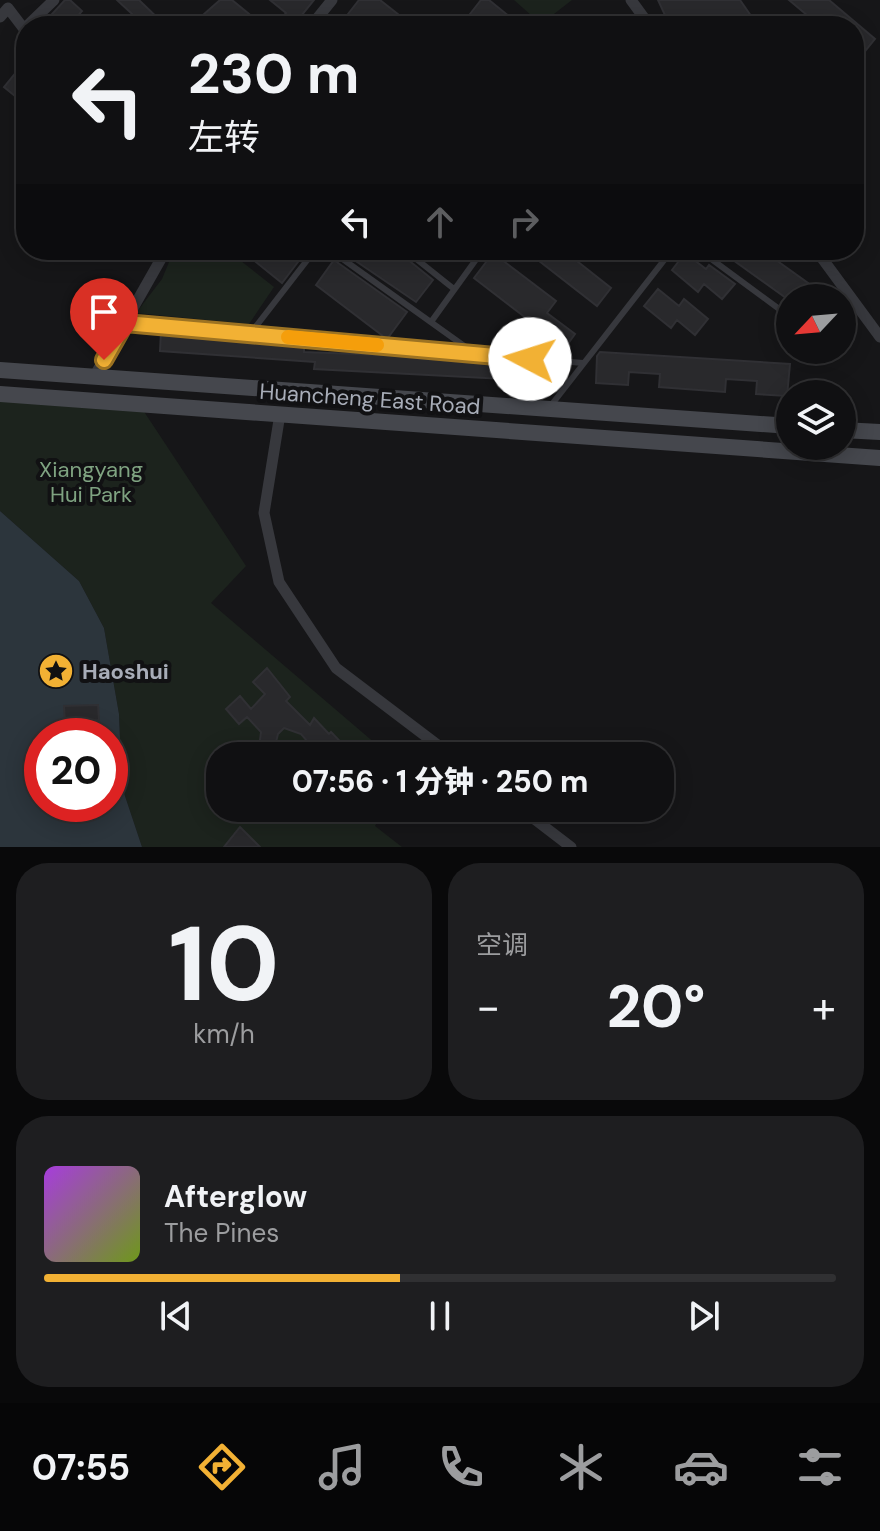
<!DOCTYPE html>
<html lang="zh">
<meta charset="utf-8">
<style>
body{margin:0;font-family:"DM Sans","Noto Sans SC",sans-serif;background:#1e1e20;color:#f1f3f6;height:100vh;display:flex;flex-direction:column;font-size:30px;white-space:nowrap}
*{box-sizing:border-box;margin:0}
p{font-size:26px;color:#9c9d9f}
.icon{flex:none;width:44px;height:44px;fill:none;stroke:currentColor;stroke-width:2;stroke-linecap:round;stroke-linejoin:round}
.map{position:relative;height:847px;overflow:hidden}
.panel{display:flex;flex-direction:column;gap:16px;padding:16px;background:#09090a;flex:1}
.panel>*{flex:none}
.guide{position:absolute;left:16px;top:16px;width:848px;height:244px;border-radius:32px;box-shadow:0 4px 20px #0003,0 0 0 2px #303032;background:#101012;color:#f1f3f6;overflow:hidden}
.needle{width:52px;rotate:244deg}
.fabs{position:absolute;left:776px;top:284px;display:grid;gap:16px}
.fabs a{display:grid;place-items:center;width:80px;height:80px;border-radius:50%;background:#101012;box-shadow:0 4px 20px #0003,0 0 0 2px #303032;font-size:40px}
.speed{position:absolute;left:24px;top:718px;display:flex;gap:16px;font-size:40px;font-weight:700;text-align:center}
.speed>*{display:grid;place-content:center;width:104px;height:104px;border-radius:50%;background:#101012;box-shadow:0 4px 20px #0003,0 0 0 2px #303032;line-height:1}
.speed .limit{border:12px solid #d22;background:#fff;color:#111}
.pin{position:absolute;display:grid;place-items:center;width:68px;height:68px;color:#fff;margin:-82px -34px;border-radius:50% 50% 50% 0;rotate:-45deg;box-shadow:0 0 8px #0007}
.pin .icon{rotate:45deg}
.me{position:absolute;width:88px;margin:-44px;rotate:275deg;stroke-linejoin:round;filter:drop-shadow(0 0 6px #0008)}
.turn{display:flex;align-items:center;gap:28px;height:168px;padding:0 40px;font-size:36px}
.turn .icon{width:104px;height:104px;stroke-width:2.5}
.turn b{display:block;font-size:56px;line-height:68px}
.lanes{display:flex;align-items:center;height:76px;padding:0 40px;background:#0003;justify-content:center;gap:40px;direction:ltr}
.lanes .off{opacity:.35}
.big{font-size:60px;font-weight:800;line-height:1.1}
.panel .widget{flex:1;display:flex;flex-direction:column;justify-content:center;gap:12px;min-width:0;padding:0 28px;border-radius:32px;background:#1e1e20}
.panel .dial{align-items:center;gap:0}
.dial b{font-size:104px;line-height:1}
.song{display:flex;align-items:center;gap:24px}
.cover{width:96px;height:96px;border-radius:12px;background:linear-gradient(135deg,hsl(280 70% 55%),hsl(80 70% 35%))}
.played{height:8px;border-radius:4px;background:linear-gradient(90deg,#f2b134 45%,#303032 45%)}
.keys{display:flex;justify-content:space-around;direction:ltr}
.heat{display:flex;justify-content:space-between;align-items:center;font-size:44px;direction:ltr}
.panel .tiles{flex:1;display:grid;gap:16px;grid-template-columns:1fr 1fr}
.widget:last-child{grid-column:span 2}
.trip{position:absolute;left:206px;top:742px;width:468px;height:80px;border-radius:32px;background:#101012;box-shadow:0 4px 20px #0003,0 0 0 2px #303032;font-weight:800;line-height:80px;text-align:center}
.dock{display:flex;height:128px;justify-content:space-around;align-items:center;background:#060607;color:#9c9d9f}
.dock .icon{width:56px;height:56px}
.dock .on{color:#f2b134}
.dock b{font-size:36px;color:#f1f3f6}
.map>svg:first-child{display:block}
.green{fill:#1c231d}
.water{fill:#2c353c;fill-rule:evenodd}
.building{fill:#29292c;stroke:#303034;stroke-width:2}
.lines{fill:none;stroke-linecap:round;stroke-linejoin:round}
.lane{stroke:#37383d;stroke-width:6}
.street{stroke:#37383d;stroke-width:11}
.secondary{stroke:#45474d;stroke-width:16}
.route-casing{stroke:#9d7322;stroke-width:20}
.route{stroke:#f2b134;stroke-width:14}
.slow{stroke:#f59e0b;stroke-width:14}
.labels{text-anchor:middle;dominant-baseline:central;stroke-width:8;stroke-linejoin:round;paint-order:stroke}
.street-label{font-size:22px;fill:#a8adb8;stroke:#111113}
.park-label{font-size:22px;fill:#7fa381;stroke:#111113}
.poi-label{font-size:22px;font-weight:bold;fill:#a8adb8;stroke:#111113;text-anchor:start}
</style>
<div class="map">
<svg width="880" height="847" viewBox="0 0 880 847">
<rect width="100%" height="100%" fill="#161618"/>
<!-- green -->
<path class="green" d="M514,0H572L541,24Z
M174,250H227L274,287L249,324L136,313L162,279Z
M0,394L139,404L246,566L211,603L390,756H220V808H385L375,826L402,847H142L122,787L119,714L104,628L79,581L0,511Z"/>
<!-- water -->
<path class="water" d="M0,511L79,581L104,628L119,714L122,787L142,847H0ZM42,736H110V804H42Z"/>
<!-- building -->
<path class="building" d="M65,0H70L82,11L69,26H41Z
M117,0H139L166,26H145Z
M220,0H232L249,14L239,26H216L203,15Z
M270,0H314L293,26H275L286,13Z
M359,0H380L413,26H362L348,14Z
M481,0H489L521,26H485L470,14Z
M658,0H740L758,26H670Z
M789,0H829L875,39L854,65V26H820Z
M26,60V105L4,87Z
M241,250H292L301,258L282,283Z
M396,250L433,280L416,302L341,251Z
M525,250H563L611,288L597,306Z
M719,250H762L829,298H786Z
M493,253L556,301L547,313L575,334L560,355L551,354L531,339L539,328L474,278Z
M685,253L706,269L709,265L735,284L722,299L704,284L698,292L672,270Z
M334,260L407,312L387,339L316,285Z
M658,289L679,306L684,299L708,319L695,335L677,320L671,328L644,306Z
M161,332L304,345V352L381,355V352L561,367L560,382L314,369L315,362L160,351Z
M600,352L790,364L787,396L756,394L757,381L726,379L725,392L659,387L660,374L629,372L628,385L596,383L597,356Z
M267,668L290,697L286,701L310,725L314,718L329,734L331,732L354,756H310L316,751L301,734L284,728L278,734L273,754L260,740L261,732L247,717L239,724L226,709L240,696L251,709L265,694L253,682Z
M98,705L99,720L65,722L64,706Z
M240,827L260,847H224Z"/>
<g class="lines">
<!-- lane -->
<path class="lane" d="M330,250L474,353
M405,250L454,289
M577,250L587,258
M699,250L790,317
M431,322L480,254L479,250
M125,323L583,363
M250,334L315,250
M549,408L672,250"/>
<!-- street -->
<path class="street" d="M631,0L650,26
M0,17L8,8L24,29L26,27
M27,26L54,0
M311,26L332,0
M816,250L880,337
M94,377L166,250
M280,414L264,513L279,582L336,668L452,756
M520,808L571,847"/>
<!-- secondary -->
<path class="secondary" d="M0,370L790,426
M0,394L880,458
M842,430L880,432"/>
</g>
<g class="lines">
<!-- route casing -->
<g class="route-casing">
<path id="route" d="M104,360L125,323L530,359"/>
</g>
<!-- route -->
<use href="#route" class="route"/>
<!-- slow -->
<path class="slow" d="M288,337L377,345"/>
</g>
<!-- icons -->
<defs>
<g id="sight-disc" transform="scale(1.8)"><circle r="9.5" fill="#f2b134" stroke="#111113"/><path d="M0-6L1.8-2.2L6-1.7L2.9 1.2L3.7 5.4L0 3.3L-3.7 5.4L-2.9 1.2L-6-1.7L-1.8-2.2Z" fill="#111"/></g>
</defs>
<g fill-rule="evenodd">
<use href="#sight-disc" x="56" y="671"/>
</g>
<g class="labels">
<!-- street labels -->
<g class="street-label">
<text transform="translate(370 399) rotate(4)">Huancheng East Road</text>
</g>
<!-- park labels -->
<g class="park-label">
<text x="91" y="469">Xiangyang<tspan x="91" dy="25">Hui Park</tspan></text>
</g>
<!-- poi labels -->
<g class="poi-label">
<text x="82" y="671">Haoshui</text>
</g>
</g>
</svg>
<div class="fabs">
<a><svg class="needle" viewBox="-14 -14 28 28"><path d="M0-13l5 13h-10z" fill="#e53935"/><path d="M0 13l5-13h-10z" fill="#9c9d9f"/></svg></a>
<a><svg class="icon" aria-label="layers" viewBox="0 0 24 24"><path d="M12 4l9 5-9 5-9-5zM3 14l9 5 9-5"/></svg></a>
</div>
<div class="speed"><div class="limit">20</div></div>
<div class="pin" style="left:104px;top:360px;background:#d93025"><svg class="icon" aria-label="arrive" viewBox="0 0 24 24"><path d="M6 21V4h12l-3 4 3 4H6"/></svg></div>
<svg class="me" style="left:530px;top:359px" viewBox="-20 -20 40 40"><circle r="19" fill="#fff"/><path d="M0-13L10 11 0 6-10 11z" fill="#f2b134"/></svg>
<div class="trip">07:56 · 1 分钟 · 250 m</div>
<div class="guide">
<div class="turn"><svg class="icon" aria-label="left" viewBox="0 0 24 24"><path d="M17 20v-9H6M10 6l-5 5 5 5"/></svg><div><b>230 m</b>左转</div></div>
<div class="lanes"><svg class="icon" aria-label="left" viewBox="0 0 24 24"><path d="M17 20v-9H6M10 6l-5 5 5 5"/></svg><svg class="icon off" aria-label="ahead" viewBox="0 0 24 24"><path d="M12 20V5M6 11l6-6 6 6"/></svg><svg class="icon off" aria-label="right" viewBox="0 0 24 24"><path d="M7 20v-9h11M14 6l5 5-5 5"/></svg></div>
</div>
</div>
<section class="panel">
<div class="tiles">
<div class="widget dial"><b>10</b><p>km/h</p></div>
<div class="widget"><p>空调</p>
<div class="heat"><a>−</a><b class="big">20°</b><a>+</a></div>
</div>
<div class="widget">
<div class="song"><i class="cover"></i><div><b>Afterglow</b><p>The Pines</p></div></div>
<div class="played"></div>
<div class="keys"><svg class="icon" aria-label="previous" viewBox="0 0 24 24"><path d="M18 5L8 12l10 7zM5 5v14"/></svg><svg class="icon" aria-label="pause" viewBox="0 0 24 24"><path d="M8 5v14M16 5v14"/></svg><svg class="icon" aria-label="next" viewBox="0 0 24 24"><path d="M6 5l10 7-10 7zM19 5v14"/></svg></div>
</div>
</div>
</section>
<nav class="dock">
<b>07:55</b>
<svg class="icon on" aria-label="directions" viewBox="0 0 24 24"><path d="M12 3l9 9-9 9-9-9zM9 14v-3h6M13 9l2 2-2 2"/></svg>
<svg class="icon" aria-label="music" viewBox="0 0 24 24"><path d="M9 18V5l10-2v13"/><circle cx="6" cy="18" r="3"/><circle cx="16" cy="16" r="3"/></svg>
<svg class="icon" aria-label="phone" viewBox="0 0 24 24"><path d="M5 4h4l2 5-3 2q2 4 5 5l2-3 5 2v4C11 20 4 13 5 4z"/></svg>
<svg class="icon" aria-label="climate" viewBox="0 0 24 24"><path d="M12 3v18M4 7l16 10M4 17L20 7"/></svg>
<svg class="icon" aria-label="car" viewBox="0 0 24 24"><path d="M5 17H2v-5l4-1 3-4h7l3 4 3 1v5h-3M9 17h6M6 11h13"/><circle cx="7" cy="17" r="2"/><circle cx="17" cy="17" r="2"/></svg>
<svg class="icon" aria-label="filters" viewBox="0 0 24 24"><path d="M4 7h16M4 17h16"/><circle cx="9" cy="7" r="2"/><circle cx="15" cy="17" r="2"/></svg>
</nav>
